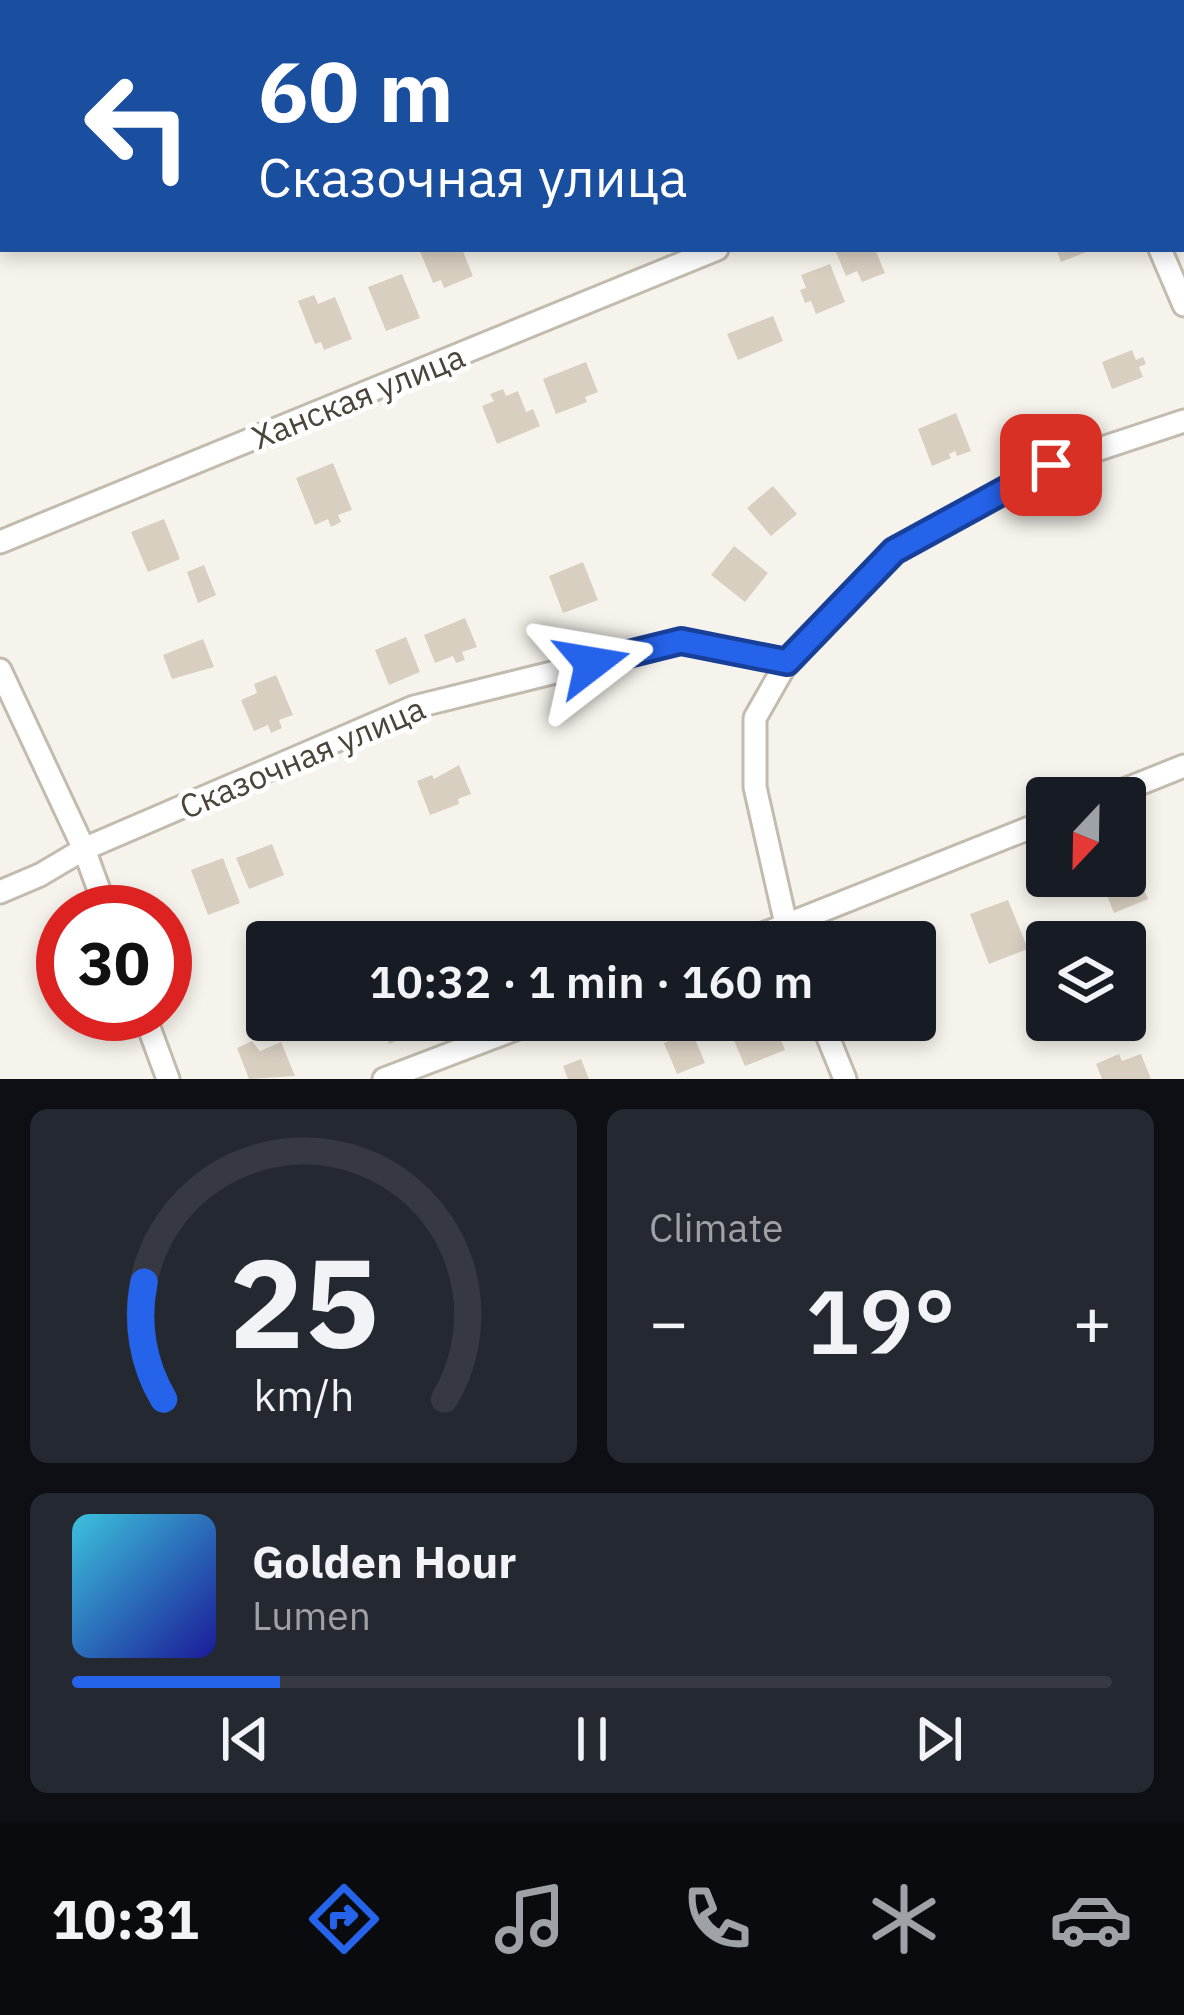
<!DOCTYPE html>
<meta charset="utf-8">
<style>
body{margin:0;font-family:"IBM Plex Sans",sans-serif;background:#242831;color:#f1f3f6;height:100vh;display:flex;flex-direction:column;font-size:45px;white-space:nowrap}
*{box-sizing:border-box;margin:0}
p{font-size:39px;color:#9ea1a6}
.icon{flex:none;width:66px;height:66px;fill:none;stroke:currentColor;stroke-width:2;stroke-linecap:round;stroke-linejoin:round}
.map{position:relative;height:1079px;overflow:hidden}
.sheet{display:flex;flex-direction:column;gap:30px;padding:30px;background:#0d0f14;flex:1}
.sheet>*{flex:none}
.hud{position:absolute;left:0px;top:0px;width:1185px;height:252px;box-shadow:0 6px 18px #0003;background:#1a4fa0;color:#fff;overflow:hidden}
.needle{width:78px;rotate:202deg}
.controls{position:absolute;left:1026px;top:777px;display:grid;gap:24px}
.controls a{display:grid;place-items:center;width:120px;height:120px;border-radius:12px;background:#171b24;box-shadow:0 6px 18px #0003;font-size:60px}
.speed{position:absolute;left:36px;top:885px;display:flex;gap:24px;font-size:60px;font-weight:700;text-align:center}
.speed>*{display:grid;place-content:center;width:156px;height:156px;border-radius:50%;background:#171b24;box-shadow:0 6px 18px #0003;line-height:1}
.speed .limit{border:18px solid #d22;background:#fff;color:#111}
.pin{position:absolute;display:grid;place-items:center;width:102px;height:102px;color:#fff;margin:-51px;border-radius:24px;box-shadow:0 6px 18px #0006}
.me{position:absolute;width:132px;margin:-66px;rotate:76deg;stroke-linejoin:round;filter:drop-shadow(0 0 9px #0008)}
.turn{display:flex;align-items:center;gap:42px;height:252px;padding:0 60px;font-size:54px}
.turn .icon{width:156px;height:156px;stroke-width:2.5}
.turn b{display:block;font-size:84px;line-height:102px}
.big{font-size:90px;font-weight:600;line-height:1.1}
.sheet .tile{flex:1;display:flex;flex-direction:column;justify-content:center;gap:18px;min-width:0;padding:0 42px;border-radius:18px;background:#242831}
.sheet .dial{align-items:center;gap:0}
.dial svg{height:312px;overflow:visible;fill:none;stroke:#363941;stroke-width:7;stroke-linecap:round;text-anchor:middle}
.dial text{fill:#f1f3f6;stroke:none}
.song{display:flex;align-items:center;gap:36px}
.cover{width:144px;height:144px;border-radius:18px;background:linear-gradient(135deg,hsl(190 70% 55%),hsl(240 70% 35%))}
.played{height:12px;border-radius:6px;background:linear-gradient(90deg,#2563eb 20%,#363941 20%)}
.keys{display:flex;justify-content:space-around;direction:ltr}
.heat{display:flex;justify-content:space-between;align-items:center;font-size:66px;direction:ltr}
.sheet .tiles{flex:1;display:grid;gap:30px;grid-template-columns:1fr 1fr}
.tile:last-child{grid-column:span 2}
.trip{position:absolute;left:246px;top:921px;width:690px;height:120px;border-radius:12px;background:#171b24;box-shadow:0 6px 18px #0003;font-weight:600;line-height:120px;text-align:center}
.tab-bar{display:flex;height:192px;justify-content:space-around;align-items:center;background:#090b0e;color:#9ea1a6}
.tab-bar .icon{width:84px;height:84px}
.tab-bar .current{color:#2563eb}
.tab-bar b{font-size:54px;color:#f1f3f6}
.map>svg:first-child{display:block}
.building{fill:#d8cfc1}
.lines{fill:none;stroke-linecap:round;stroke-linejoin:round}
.minor-casing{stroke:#c2bbae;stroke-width:27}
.minor{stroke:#fff;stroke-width:21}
.route-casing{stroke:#184099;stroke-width:30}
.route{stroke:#2563eb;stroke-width:21}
.labels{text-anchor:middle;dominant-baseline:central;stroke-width:10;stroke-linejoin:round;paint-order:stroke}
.street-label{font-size:33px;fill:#4b4439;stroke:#fff}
</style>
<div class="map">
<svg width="1184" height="1079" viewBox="0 0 1184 1079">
<rect width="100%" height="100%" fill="#f6f3ec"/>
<!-- building -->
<path class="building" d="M419,249H462L473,276L444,288L441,280L433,283Z
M843,249H875L885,273L862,282L857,271L846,276L836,252Z
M1056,249H1094L1061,262Z
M830,264L845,302L816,314L811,301L805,303L800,290L806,288L801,275Z
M402,274L420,318L386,331L368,287Z
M314,295L318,304L335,297L352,339L324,350L321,342L315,344L298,301Z
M773,316L783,341L738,360L727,334Z
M1132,350L1136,360L1143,357L1146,364L1139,367L1143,377L1112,389L1102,362Z
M586,362L598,392L585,397L587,402L556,414L543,379Z
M503,389L506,396L518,391L526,412L533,409L540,426L497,444L482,406L494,401L490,394Z
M956,413L971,451L957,456L955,451L949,454L951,458L932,466L918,429Z
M333,463L352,510L338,515L341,522L331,527L328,519L315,525L296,478Z
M773,486L797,514L771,536L747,508Z
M164,519L180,559L148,572L131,532Z
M734,546L768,573L745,602L711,575Z
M583,562L598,600L563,613L549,576Z
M204,565L216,595L198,603L187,572Z
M465,618L477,647L462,652L465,660L456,663L453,656L435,663L424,635Z
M406,637L420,672L389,685L375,650Z
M203,639L214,667L172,679L163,655Z
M276,675L293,715L279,720L282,728L271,733L268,725L254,731L241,700L257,693L254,684Z
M459,765L471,794L458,799L459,804L430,815L417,781L432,775L434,779Z
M272,844L284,875L249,889L236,858Z
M1130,855L1148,899L1114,913L1099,876H1125V857Z
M223,858L240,903L208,915L191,870Z
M1008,900L1028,949L989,964L970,914Z
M525,927L531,942H487Z
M369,1020H414L415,1024L398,1031L401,1039L389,1044L386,1035L376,1039Z
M742,1020H773L785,1050L745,1066L729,1029L743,1023Z
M692,1032L705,1063L677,1074L664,1043Z
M252,1041L260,1051L281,1042L295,1076L249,1079L237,1048Z
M1119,1054L1122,1061L1141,1054L1151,1079H1102L1096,1064Z
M581,1059L589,1079H568L563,1066Z"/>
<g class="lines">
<!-- minor casing -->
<g class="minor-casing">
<path id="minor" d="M1052,0L1053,3
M446,3L454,0
M1182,61L1184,60
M0,185L3,184
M1160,249L1184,305
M0,542L717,249
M0,670L84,849L107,912
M1104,798L1184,766
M0,892L40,875L84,849L414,707L681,641L787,662
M743,942L1047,821
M790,942L755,787V718L787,662L894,551L1051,465L1184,421
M144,1014L168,1079
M821,1020L845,1079
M384,1079L539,1020"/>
</g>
<!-- minor -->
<use href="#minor" class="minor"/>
</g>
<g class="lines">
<!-- route casing -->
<g class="route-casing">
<path id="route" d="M592,663L681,641L787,662L894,551L1051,465"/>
</g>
<!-- route -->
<use href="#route" class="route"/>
</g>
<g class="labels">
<!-- street labels -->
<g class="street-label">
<text transform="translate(358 396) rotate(-22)">Ханская улица</text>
<text transform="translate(302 757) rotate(-23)">Сказочная улица</text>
</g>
</g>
</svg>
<div class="controls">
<a><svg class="needle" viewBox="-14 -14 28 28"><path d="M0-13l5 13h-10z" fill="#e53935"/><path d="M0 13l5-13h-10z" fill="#9ea1a6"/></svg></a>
<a><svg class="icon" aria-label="layers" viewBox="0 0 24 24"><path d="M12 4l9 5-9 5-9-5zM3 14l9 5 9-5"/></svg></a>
</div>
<div class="speed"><div class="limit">30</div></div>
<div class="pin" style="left:1051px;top:465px;background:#d93025"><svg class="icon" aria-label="arrive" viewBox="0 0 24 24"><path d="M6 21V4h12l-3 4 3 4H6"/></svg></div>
<svg class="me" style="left:592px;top:663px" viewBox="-20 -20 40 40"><path d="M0-17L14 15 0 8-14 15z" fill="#2563eb" stroke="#fff" stroke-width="4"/></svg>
<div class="trip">10:32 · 1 min · 160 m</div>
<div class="hud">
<div class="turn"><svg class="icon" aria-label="left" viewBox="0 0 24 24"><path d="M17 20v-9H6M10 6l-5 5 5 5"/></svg><div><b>60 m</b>Сказочная улица</div></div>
</div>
</div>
<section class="sheet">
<div class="tiles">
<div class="tile dial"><svg viewBox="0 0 100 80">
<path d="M14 69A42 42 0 1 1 86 69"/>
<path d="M14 69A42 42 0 0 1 9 39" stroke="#2563eb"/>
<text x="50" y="56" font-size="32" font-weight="700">25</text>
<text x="50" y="72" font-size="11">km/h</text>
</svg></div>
<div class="tile"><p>Climate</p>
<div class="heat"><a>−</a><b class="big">19°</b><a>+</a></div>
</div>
<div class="tile">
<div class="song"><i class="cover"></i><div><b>Golden Hour</b><p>Lumen</p></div></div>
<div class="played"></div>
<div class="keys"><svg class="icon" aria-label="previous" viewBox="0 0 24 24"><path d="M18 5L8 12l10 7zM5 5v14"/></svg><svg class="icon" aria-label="pause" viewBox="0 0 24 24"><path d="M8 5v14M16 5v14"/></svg><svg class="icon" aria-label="next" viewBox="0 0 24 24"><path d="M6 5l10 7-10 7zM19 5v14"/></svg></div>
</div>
</div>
</section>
<nav class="tab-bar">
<b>10:31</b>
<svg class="icon current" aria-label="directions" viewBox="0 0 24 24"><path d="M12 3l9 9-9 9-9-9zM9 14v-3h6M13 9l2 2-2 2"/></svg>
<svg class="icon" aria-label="music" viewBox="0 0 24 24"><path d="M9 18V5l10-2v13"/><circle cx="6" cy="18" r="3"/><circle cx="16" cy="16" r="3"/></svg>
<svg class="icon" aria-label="phone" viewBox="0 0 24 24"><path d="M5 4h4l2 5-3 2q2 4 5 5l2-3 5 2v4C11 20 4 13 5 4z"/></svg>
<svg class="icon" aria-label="climate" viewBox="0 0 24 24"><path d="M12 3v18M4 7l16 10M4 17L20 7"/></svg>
<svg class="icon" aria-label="car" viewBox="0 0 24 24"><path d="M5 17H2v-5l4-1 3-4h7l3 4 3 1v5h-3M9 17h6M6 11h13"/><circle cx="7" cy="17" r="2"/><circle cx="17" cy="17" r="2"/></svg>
</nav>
